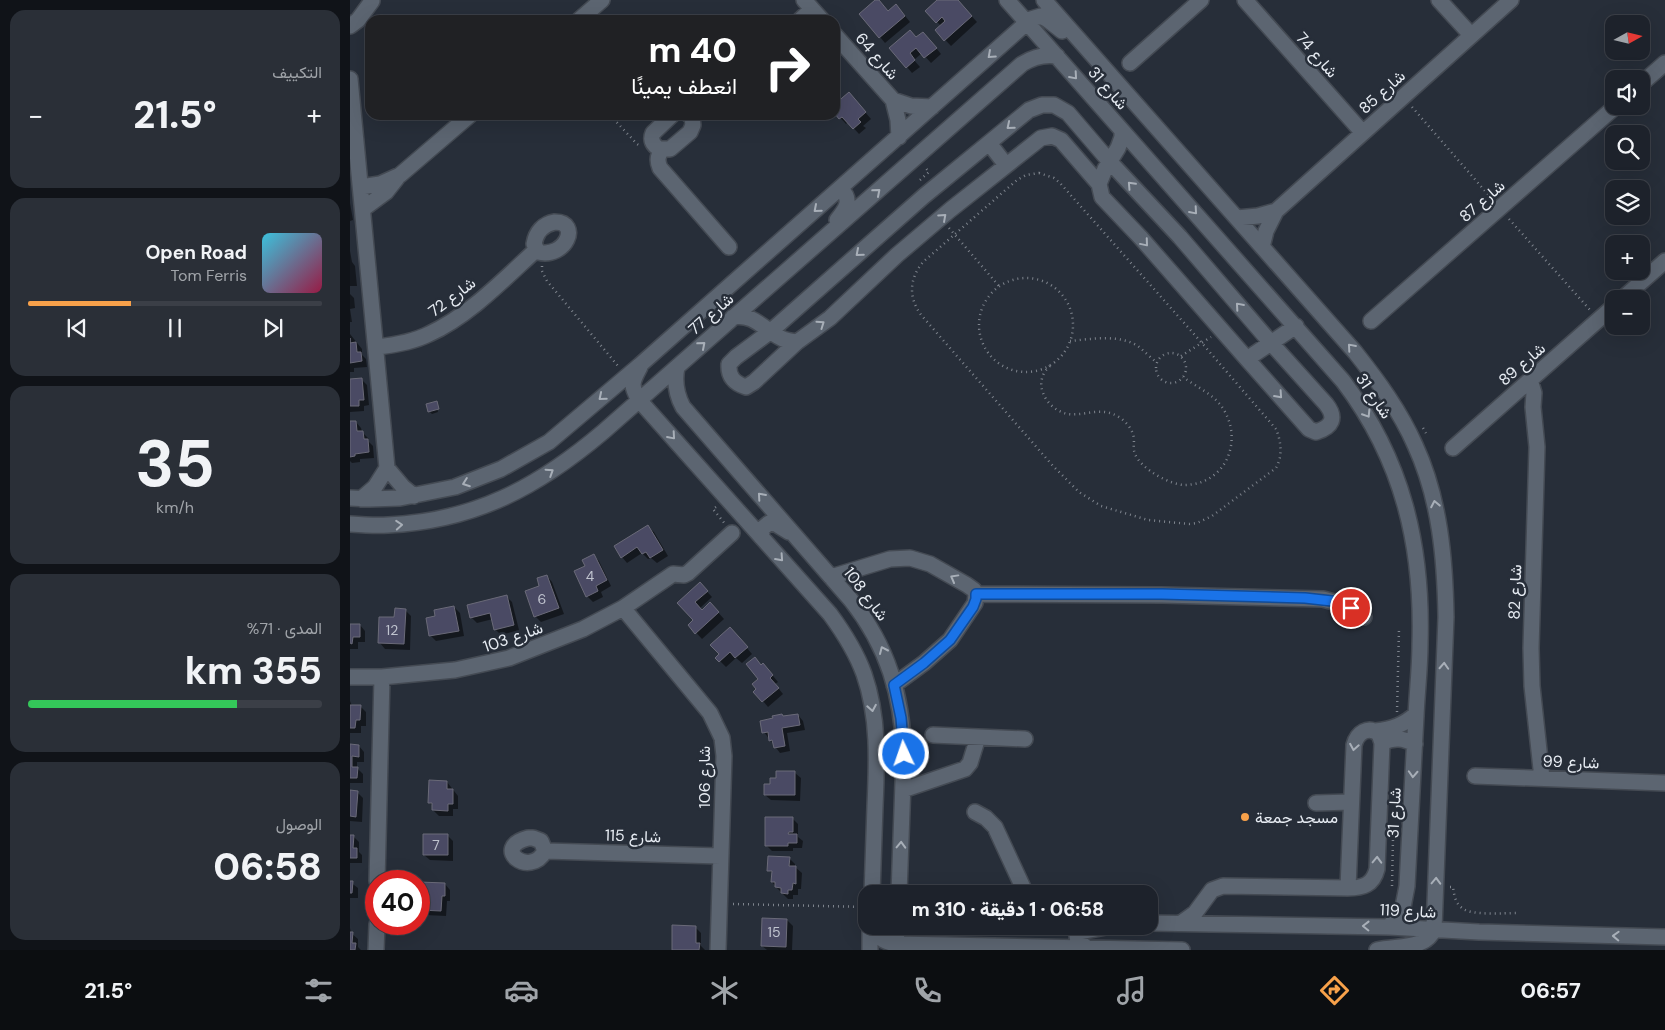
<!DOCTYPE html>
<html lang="ar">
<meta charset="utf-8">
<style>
body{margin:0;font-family:"DM Sans",Vazirmatn,sans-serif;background:#2a2f37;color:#f1f3f6;direction:rtl;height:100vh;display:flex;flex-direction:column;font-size:19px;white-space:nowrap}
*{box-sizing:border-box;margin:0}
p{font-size:16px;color:#a0a4a9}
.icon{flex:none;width:28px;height:28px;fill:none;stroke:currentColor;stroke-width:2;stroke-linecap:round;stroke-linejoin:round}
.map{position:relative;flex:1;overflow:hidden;direction:ltr}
.side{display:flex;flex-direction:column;gap:10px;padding:10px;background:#101318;width:350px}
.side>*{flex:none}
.guide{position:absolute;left:15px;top:15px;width:475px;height:105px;border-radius:15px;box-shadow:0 5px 20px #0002,0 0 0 1px #3b3f47;direction:rtl;background:#202124;color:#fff;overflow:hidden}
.needle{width:32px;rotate:82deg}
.controls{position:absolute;left:1255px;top:15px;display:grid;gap:10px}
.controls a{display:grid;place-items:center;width:45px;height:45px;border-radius:10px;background:#1d222b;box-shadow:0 5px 20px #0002,0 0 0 1px #3b3f47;font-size:25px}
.speed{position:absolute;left:15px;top:870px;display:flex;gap:10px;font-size:25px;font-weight:700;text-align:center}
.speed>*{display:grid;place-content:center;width:65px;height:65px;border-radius:50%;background:#1d222b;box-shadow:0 5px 20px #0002,0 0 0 1px #3b3f47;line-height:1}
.speed .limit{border:8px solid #d22;background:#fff;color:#111}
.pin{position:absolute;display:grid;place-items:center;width:42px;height:42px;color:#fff;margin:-21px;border:2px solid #fff;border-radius:50%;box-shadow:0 1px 5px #0007}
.me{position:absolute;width:55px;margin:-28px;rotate:357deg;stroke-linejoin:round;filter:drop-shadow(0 0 4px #0008)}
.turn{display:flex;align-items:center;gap:18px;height:105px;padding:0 20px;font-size:22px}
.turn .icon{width:65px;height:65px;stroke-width:2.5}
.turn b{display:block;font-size:35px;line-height:42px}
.big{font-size:38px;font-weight:800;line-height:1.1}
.side .widget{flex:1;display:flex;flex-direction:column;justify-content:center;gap:8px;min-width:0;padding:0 18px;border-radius:15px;background:#2a2f37}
.side .dial{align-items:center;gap:0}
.dial b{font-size:65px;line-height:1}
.song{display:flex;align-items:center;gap:15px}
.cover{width:60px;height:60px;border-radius:8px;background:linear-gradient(135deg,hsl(190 70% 55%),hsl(340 70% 35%))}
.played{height:5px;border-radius:2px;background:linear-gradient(90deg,#f8a14a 35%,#3b3f47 35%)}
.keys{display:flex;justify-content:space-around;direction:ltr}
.heat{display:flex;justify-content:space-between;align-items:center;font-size:28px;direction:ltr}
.charge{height:8px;border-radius:4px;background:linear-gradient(90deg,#34c759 71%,#3b3f47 0)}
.trip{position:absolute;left:508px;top:885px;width:300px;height:50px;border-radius:15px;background:#1d222b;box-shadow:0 5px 20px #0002,0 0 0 1px #3b3f47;font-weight:800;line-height:50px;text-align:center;direction:rtl}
.tabs{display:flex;height:80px;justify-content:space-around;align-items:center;background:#0c0e11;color:#a0a4a9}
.tabs .icon{width:35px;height:35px}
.tabs .active{color:#f8a14a}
.tabs b{font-size:22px;color:#f1f3f6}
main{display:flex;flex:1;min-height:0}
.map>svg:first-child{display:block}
.shadow{fill:#0007}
.building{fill:#4a4a64;stroke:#6a6a78}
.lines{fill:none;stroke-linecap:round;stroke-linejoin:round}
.minor-casing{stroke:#444a53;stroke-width:18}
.path{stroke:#7f858e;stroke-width:2.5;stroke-dasharray:1 4;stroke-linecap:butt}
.minor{stroke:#5c6571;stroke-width:15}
.oneway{stroke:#a8afb8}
.route-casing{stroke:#114b97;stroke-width:12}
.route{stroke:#1a73e8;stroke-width:9}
.poi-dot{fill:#f8a14a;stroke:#272e39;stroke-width:2}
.labels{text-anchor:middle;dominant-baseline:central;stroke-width:5;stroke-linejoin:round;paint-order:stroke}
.number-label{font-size:14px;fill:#c0c4cf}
.street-label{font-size:16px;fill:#e7ecf3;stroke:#272e39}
.poi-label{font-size:16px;fill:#e7ecf3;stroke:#272e39;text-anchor:start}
</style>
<main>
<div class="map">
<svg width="1315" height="950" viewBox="0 0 1315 950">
<rect width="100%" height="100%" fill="#272e39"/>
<!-- shadow -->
<path class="shadow" d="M527,0L539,12H552L560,22L535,43L530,37Z
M589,0H607L627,22L601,46L586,30L591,26L577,11Z
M567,38L579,39L591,54L581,63L572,53L564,60L570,67L562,73L541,48Z
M504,99L521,119L513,126L516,128L509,134L498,122L496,124L485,112V106Z
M0,203L3,220L0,221Z
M0,251L2,262L5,266L7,286H0Z
M0,294L4,298L5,308L0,309L2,322H0Z
M0,334L12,349V355L16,359L17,367L4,368V372H0Z
M11,379L17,385L19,405L14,406V411L0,412V395Z
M86,404L88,412L82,414L79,411Z
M6,422L11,428L12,432L18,438L19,442L23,446L24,458L10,459V462L2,463L0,461V423Z
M298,527L304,532L318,556L307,563L301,558L298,559L292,553L277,563L272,557Z
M244,556L249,561L261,586L251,592L253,597L243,602L237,596L225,572L237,566Z
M197,576L202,582L214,614L191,622L185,616L191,586Z
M350,584L362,597L350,608L353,611L366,610L374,619L352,639L339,625L344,620L329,603Z
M156,596L162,602L169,630L151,635L145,629L143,619L127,623L121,617Z
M104,607L110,613L114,636L86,641L80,635L87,617Z
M55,610L61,616L60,650L35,649L30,643L46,619Z
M0,625H10L15,631V642H8V649H0Z
M385,634L402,654L392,663L386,658L376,667L367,658Z
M412,666L419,671L428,682L425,684L433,694L418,707L413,701L408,689Z
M0,701L2,706H10L16,712V726H11V733H0Z
M448,715L453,721L455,730L437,733L440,751L430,753L414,732L434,717Z
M0,746H9L14,752V762H7V768L13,774V783H0Z
M445,773L451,778L450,801L421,800L415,795L422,785Z
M97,782L108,796V809H103V816H89L83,810V806L80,803Z
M0,792H7L13,798L12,822L0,821Z
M442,818L448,824V837L453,841L452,848H443V851H422L416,845Z
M0,836H3L9,842V852L12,855V863H0Z
M98,836L103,841V861L80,860L74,855Z
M439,858L445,864V867L452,873L451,889H448V895H443V899H438L426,887L422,882L423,874L419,870Z
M0,882L8,888V898H0Z
M95,884L100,890V901H97L96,916L75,915L69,909Z
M437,920L443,926L442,950H417L412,946Z
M345,927L351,933V946L355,950H323Z
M0,928L1,933L8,939V947L11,950H0Z"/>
<!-- building -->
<path class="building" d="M525,0H529L538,11L546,4L555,16L529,38L509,14Z
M587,0H608L622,16L594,41L585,30L595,21L592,17L586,23L575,11Z
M560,30L566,37L573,32L587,48L574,58L566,48L560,53L565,60L556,68L539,48Z
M499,92L516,112L508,119L511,122L503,129L492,117L489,119L485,114V104Z
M0,338V343L6,342L7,352H11L12,361L0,363Z
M12,378L14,400H9V406H0V379Z
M87,401L89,409L78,412L76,404Z
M0,421H6L7,431H13L14,439H18L19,452L5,454V456L0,457Z
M298,525L313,550L300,558L296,552L292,554L287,547L271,558L264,546Z
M244,554L257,580L246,586L248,591L236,597L224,571L235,566L232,560Z
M197,575L209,608L184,617L175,591L189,586L187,578Z
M350,582L358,591L345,602L352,610L360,602L369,612L345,634L338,625L343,620L327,603Z
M157,595L164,625L144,630L140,613L120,618L117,605Z
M104,606L109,631L79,636L76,618L85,616L84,610Z
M45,608L56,609L54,644L28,643L29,617H44Z
M0,624H10V637H3L2,644L0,643Z
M380,627L398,647L385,658L380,652L369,662L365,658L369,654L360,645Z
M405,657L411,665L413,663L423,675L420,678L429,688L412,702L403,692L406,689L402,684L408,679L396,664Z
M0,705H11L10,720H6L5,728H0Z
M432,714L433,716L448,714L450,725L432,728L435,746L424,748L422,740L419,741L418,732L412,733L410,721L423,718L422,716Z
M0,744L9,745V757L2,756V767H8L7,778H0Z
M426,771H445V795H414V784H420V778H426Z
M79,780L97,781V789H103V804H98V811L82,810V803H78Z
M0,790L8,791L6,817L0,816Z
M415,817H443V832H439L438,834H447V843H438V846H415Z
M73,834H98V855H73Z
M0,835H4L3,848H7V858H0Z
M418,856L440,857L439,866H446V884L443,883L442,890H438V894L431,893V888L425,887V882H421L422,871H417Z
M0,881H3L2,893H0Z
M69,882L95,883V896H92L91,911L69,910Z
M412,918L437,919L436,947L411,946Z
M322,925L346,926V943H350L349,950H322Z
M0,932H3L2,943H6L5,950H0Z"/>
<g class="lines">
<!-- minor casing -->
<g class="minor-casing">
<path id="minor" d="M454,0L472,20
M657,0L993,381C1053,460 1073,546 1070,644C1070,668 1067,692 1066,716C1063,773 1060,830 1057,886L1053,907L1039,927
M694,0L1005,352C1028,381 1050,411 1065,445C1090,499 1095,559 1096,617L1084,929C1076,950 1048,945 1027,950
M895,0L1013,133
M1089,0L1121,35
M229,20L252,0
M450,20L462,9
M0,26L8,20L22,1
M485,35L543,100L548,120L549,137
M780,63L851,0
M0,79L37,468L53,487L64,496
M1291,84L1315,63
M543,100L561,106L582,107
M322,115L303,133C300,140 303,145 309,149H320L340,132L343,125L342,118L339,115
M772,131V137L768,148L755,169L749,184L752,197L791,238L897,359L946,326
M639,143L656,165
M312,150C307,156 307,161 310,168L379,247
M11,187L30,184L50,175L120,115
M13,209L36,192L47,178
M887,218L908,216L926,211
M487,220C496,209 503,200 490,188
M205,222C231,222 216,259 188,252L184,244C186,232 193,224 205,222Z
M912,247L916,231L926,211L1161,0
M1272,299L1315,261
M383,317C404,313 414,330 431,338C436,341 441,341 447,342L480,318L547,255L600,210L691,138L702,136L711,140L749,184
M1021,321L1266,106
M447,342L404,382L396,387C384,383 378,377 379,364L386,357L421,331L574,196L679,110L692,105H704L718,113L760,162L830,237L921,343L976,404C987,418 982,427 966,432L959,429L897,359
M27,347C45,345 63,342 79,334C119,316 154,279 186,250
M290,367C282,382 280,385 289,400L480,614C494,633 506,652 514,674C529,717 527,762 525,806C524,835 523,865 522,894
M327,367C324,382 326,394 333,407L501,600C538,647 552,695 554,754L549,894
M1180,380L1184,393L1183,407L1187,447L1181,648L1182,686L1192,778
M1103,448L1264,306
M0,498L20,499L50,498L105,487L151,469L199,442L290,365L681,19L691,16L698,20L712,31
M11,499L25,487L37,468
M0,524C13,525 26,526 38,525C125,521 188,487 253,432L672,64C683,57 694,54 707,56
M411,537L413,528L419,523L426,524L439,532
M481,577L540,559L560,558L580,564L617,585L624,590L626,594L625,603L600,640L574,663L544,685
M626,594L812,595L973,599L991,604L1014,617
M273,608L360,713L372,738L374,756L368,950
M0,677H32L105,670L159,658L233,629L273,608L323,574L334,575L338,573L382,533
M1026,731C1042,729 1054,725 1066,714
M583,735L675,739
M1032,743C1044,737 1053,738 1065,744
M1125,776L1315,783
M553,790L615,769L620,763L628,737
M966,803L1001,802
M625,812L636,818L645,827L676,894
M178,838H183L191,841L195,851C180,879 140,848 178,838Z
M195,851L370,856
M27,881L32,677
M799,923L1039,927L1129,932L1315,937
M831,923L845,913L862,890L873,886L998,888C1013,888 1023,885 1027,869L1032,743L1029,734C1018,725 1007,733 1004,745L998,888
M525,926C529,939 533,942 547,944L832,950
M737,948L728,941L727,936L730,932L761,926
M26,950L27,924
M520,950V926
M546,950L547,926"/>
</g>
<!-- path -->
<path class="path" d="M1062,107L1142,199
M260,115L287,144L290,146
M689,173L704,178L710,183L851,342L926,429C931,441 933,456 926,468L862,516L847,523L839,524L798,520L751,506L729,492L703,466L572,316C558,298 559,279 573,262L667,180L676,175Z
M570,180L579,172L574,166
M1159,219L1240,310
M599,228L649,286
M192,266V271L197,281L268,366
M629 325a47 47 0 1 1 94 0a47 47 0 1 1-94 0Z
M720,341C741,339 769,334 788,346C794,351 800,357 806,362
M806 368a15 15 0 1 1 30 0a15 15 0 1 1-30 0Z
M831,356L861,337
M700,366C681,382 696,410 718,414C733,416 748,408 763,414C773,418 783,428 784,439C784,445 783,449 785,454C791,469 820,485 835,485C877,484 894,439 872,407C863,394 845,386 833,377
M1073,428L1076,433
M366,507L363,509L375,524
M1047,712L1049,629
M1042,886L1043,838
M1100,887H1103C1104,894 1105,903 1112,908C1122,916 1154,913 1167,913
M383,904L516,907"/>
<!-- minor -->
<use href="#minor" class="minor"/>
</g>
<!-- one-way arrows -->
<defs><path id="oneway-chevron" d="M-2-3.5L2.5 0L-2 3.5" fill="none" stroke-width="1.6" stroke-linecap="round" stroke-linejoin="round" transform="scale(1.25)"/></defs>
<g class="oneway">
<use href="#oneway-chevron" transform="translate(641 55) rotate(138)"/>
<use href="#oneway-chevron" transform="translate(724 76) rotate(49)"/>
<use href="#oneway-chevron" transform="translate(660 126) rotate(140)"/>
<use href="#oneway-chevron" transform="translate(781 185) rotate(-133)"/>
<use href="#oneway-chevron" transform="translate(527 192) rotate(-41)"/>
<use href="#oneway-chevron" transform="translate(467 209) rotate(139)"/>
<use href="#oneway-chevron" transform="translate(844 211) rotate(49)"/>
<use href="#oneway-chevron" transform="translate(593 217) rotate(-42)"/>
<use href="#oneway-chevron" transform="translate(795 243) rotate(50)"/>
<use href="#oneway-chevron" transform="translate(509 253) rotate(139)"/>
<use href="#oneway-chevron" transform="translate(889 306) rotate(-131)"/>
<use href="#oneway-chevron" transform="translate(471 324) rotate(-35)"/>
<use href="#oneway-chevron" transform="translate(352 345) rotate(-41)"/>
<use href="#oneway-chevron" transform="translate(1001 347) rotate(-131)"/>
<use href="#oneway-chevron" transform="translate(929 395) rotate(48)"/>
<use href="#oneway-chevron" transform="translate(252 397) rotate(140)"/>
<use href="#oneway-chevron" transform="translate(1017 414) rotate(58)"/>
<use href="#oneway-chevron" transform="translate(322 436) rotate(49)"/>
<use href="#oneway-chevron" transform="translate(200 472) rotate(-33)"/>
<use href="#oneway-chevron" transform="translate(116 483) rotate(160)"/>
<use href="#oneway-chevron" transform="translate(411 496) rotate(-131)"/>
<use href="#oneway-chevron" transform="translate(1085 504) rotate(-101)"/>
<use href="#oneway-chevron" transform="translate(49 525) rotate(-4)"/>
<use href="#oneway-chevron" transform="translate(430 558) rotate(48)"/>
<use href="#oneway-chevron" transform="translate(604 578) rotate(-151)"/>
<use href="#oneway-chevron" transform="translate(533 650) rotate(-114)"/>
<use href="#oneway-chevron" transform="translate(1094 666) rotate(-87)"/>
<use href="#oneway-chevron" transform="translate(522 708) rotate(80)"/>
<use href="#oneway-chevron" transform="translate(1004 747) rotate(100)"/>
<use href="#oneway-chevron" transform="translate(1063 774) rotate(93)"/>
<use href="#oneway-chevron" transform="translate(551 845) rotate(-88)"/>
<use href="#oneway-chevron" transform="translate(1027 860) rotate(-88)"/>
<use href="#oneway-chevron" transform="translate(1086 881) rotate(-88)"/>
<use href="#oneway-chevron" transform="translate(1016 926) rotate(-179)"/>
<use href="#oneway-chevron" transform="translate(1266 936) rotate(-178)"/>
</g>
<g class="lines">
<!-- route casing -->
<g class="route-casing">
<path id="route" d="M554,754L551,718L544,685L574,663L600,640L623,607L626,599V594H812L955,598L982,601L1001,608"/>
</g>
<!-- route -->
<use href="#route" class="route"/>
</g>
<!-- markers -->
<circle class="poi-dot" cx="895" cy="817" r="5"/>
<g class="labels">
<!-- number labels -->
<g class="number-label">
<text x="240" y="576">4</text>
<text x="192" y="599">6</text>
<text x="42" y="630">12</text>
<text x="86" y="845">7</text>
<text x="424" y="932">15</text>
</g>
<!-- street labels -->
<g class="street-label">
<text transform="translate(967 55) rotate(49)">شارع 74</text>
<text transform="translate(527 56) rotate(49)">شارع 64</text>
<text transform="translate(758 88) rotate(49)">شارع 31</text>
<text transform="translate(1032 92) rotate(-42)">شارع 85</text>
<text transform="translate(1132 201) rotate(-41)">شارع 87</text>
<text transform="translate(102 297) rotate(-37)">شارع 72</text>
<text transform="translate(361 314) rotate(-41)">شارع 77</text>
<text transform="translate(1172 364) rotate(-41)">شارع 89</text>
<text transform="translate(1024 396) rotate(56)">شارع 31</text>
<text transform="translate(1165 592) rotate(-88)">شارع 82</text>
<text transform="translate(516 594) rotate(53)">شارع 108</text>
<text transform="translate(163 637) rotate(-19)">شارع 103</text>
<text transform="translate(1221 762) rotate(2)">شارع 99</text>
<text transform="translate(354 777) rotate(-90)">شارع 106</text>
<text transform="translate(1044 813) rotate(-87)">شارع 31</text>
<text transform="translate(283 836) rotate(2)">شارع 115</text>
<text transform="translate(1058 911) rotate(3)">شارع 119</text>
</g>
<!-- poi labels -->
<g class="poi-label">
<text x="905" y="817">مسجد جمعة</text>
</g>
</g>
</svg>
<div class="controls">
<a><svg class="needle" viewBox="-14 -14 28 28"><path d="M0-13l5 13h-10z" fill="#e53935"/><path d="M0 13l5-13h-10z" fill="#a0a4a9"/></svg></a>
<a><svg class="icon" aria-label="sound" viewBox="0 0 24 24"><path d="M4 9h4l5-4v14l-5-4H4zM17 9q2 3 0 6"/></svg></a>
<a><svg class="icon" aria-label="search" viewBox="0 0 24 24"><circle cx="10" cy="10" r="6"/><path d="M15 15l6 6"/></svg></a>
<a><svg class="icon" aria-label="layers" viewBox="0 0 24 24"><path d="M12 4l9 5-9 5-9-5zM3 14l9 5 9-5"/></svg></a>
<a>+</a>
<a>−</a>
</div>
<div class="speed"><div class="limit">40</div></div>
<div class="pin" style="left:1001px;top:608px;background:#d93025"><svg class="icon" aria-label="arrive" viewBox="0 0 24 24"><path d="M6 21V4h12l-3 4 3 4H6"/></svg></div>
<svg class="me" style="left:554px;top:754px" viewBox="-20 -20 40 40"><circle r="17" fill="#1a73e8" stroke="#fff" stroke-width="3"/><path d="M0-11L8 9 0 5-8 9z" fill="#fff"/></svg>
<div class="trip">06:58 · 1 دقيقة · 310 m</div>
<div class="guide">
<div class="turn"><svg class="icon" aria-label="right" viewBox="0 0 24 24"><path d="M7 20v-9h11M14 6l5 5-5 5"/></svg><div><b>40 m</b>انعطف يمينًا</div></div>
</div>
</div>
<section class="side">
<div class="widget"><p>التكييف</p>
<div class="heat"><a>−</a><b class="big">21.5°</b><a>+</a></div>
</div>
<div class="widget">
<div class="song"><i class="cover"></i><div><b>Open Road</b><p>Tom Ferris</p></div></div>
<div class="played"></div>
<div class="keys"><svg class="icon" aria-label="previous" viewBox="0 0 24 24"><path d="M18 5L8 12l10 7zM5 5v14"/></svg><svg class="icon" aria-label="pause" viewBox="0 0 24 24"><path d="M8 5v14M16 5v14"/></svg><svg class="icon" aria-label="next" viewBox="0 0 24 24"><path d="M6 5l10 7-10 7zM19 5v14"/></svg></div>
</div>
<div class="widget dial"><b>35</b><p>km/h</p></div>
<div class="widget"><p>المدى · 71%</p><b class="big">355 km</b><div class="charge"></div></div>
<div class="widget"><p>الوصول</p><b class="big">06:58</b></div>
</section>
</main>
<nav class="tabs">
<b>06:57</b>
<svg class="icon active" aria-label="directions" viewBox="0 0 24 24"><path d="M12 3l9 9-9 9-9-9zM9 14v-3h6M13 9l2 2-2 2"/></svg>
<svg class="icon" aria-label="music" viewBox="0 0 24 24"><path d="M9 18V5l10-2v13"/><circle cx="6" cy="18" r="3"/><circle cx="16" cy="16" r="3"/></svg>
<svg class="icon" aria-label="phone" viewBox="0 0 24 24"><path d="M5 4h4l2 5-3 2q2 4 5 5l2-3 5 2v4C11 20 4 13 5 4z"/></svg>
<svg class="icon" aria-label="climate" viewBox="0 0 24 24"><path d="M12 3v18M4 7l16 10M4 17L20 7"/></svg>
<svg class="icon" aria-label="car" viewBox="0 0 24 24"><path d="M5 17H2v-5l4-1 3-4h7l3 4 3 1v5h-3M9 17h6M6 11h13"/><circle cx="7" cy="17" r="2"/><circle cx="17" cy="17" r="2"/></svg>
<svg class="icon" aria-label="filters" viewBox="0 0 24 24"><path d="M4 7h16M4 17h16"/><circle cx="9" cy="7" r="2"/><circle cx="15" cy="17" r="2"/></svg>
<b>21.5°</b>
</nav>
